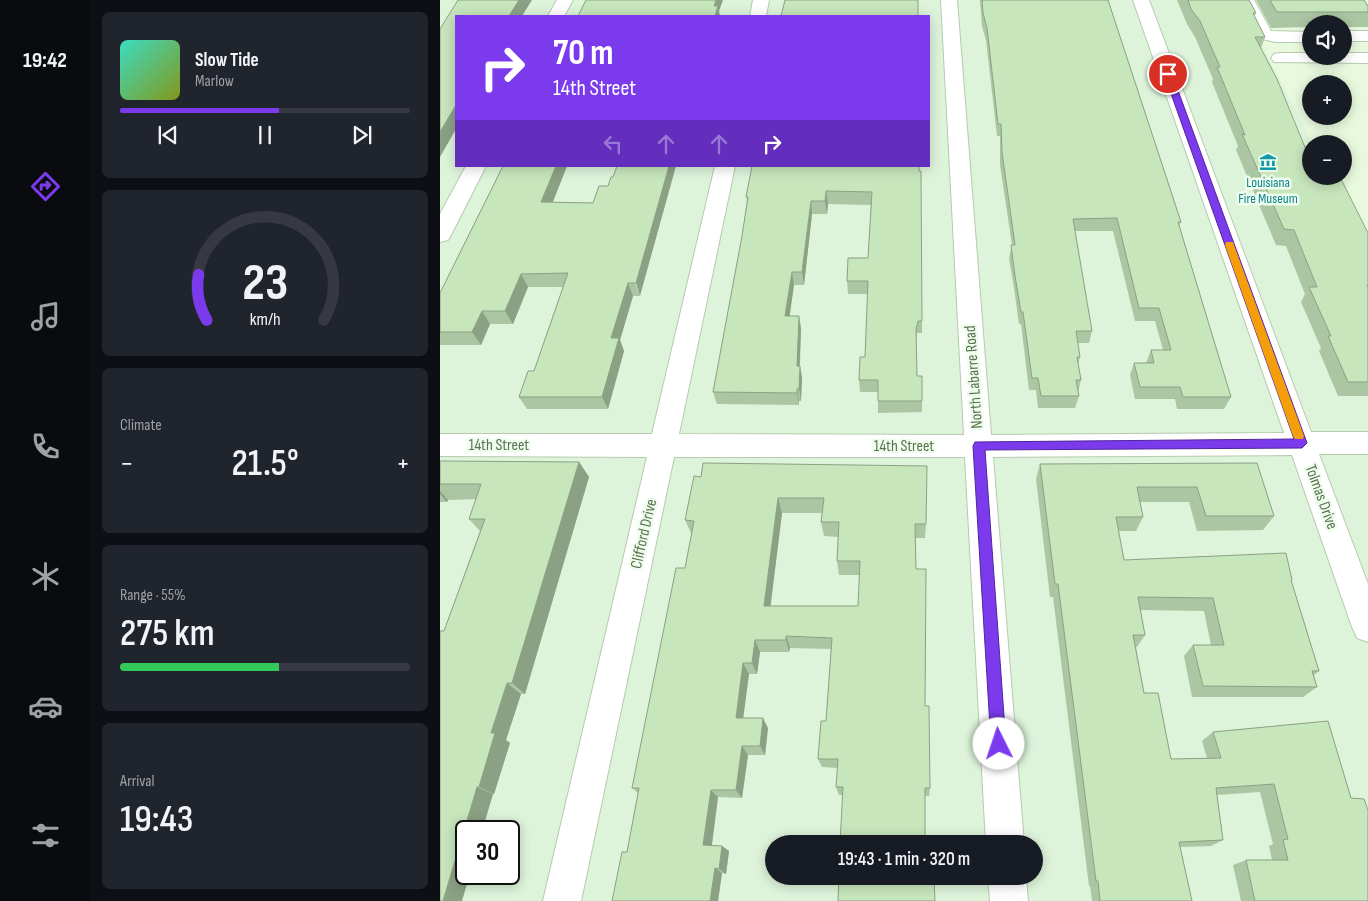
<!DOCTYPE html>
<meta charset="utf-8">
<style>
body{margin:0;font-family:"Sofia Sans Condensed",sans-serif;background:#20242c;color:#f1f3f6;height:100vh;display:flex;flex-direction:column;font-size:19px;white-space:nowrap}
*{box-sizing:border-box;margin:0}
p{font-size:16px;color:#9ea1a6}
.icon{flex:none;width:28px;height:28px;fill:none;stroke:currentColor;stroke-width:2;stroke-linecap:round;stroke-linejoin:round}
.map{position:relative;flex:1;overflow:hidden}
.panel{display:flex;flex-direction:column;gap:12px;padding:12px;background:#0d0f14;width:350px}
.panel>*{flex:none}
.top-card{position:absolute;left:15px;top:15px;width:475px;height:152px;border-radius:0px;box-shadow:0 2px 12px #0003;background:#7c3aed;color:#fff;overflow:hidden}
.buttons{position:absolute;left:862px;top:15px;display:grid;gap:10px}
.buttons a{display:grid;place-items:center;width:50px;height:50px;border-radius:50%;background:#171b24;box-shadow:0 2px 12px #0003;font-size:25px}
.speed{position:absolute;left:15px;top:820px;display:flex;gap:10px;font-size:25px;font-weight:700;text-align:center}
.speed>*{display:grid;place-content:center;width:65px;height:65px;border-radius:50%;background:#171b24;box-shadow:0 2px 12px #0003;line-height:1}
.speed .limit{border:2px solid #111;border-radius:8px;background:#fff;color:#111}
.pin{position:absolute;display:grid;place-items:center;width:42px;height:42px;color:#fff;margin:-21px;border:2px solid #fff;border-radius:50%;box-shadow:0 1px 5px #0007}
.me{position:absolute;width:55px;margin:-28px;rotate:356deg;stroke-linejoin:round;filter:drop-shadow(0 0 4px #0008)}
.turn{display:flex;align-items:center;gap:18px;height:105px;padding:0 15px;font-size:22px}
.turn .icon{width:65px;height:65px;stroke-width:2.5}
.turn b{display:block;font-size:35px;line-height:42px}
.lanes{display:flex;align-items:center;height:48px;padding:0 15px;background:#0003;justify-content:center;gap:25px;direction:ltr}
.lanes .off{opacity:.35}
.big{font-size:38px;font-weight:600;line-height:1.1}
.panel .tile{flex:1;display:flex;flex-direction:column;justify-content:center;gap:8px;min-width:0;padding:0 18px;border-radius:8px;background:#20242c}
.panel .dial{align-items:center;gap:0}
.dial svg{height:130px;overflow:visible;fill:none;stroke:#363941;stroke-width:7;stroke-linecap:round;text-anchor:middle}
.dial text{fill:#f1f3f6;stroke:none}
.song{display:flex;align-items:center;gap:15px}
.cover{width:60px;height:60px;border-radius:8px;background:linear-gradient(135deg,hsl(170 70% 55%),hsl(70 70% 35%))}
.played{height:5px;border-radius:2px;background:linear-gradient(90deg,#7c3aed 55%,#363941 55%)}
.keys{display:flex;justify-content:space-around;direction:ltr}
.heat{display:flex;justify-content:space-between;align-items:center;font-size:28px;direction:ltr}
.charge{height:8px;border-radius:4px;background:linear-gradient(90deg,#34c759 55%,#363941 0)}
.trip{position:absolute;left:325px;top:835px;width:278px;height:50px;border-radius:25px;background:#171b24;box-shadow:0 2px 12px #0003;font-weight:600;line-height:50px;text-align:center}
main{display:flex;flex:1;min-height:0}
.tab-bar{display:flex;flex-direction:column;width:90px;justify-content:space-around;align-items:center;background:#090b0e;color:#9ea1a6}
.tab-bar .icon{width:35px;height:35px}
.tab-bar .selected{color:#7c3aed}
.tab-bar b{font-size:22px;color:#f1f3f6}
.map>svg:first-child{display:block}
.residential{fill:#ddf3da;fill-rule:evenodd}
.commercial{fill:#e8f9dd;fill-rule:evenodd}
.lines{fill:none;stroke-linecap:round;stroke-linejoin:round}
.minor-casing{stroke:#b6cbaf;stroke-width:2}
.minor{fill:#fff;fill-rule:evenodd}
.wall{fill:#abc6a2;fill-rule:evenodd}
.shaded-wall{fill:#8ba184}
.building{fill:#c7e6bc;stroke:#8ba184;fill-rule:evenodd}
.route{fill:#7c3aed;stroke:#51269a}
.slow{fill:#f59e0b}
.labels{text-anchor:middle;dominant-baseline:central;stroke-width:5;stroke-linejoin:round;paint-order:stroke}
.far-culture-label{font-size:14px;fill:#0d838f;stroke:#effdee}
.street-label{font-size:16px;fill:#5a724f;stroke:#effdee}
</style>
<main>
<nav class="tab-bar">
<b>19:42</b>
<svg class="icon selected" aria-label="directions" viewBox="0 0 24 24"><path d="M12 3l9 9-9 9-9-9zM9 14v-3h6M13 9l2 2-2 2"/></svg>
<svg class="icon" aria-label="music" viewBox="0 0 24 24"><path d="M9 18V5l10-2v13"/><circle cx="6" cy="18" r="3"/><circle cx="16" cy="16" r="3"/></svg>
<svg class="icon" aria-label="phone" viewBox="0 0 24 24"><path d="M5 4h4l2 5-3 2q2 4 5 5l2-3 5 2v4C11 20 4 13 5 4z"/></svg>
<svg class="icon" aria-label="climate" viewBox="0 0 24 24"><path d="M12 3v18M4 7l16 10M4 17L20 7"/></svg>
<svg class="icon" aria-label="car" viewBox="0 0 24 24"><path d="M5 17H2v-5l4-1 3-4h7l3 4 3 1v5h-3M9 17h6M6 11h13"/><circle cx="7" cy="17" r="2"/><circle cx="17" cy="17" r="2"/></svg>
<svg class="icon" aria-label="filters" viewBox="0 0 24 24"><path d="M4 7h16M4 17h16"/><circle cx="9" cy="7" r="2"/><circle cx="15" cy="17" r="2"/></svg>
</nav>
<section class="panel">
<div class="tile">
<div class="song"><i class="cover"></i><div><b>Slow Tide</b><p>Marlow</p></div></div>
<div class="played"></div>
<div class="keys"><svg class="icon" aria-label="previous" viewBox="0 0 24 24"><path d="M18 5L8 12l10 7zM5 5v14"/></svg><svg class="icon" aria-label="pause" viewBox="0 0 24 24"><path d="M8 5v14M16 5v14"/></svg><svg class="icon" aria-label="next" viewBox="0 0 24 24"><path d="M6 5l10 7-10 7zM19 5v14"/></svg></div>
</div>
<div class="tile dial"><svg viewBox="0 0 100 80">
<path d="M14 69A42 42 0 1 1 86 69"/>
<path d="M14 69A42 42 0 0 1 9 41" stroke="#7c3aed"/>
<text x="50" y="56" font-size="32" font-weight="700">23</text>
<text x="50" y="72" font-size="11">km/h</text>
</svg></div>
<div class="tile"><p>Climate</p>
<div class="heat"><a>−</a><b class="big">21.5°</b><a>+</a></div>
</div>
<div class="tile"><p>Range · 55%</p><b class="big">275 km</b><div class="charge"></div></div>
<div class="tile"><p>Arrival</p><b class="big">19:43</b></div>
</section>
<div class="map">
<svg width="928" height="901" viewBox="0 0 928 901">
<rect width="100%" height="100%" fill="#e9fae8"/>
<!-- residential -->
<path class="residential" d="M0,0H799L873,144L871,176L928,252V901H0ZM16,16H489V166H16ZM26,831H69V874H26ZM334,844H594V876H334Z"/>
<!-- commercial -->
<path class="commercial" d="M799,0H928V252L889,176H904V144H873ZM871,24H904V56H871ZM871,84H904V116H871Z"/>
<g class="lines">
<!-- minor casing -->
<g class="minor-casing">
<path id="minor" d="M117,0H133L124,16H108Z
M313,0H329L326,16H310Z
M501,0H517L551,435L844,433L693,0H709L871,432H928V454H879L928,584V642L917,638L912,627L852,455L553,457L584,844H546L525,457H234L141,901H103L207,457L0,456V434H212L275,166H295L239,434L524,435Z
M798,0H814L831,31L871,32V42H835L818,38Z
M904,31H928V41H904Z
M840,53H871V56H904V53H928V63L834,62L831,58L834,54Z
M26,166H46L11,235L8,240L0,242V214Z
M548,876H586L588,901H550Z"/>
</g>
<!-- minor -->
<use href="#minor" class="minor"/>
</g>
<!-- wall -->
<path class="wall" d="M540,0H668L741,222L739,226L791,397L784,409H737L735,399H695L690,375L694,363H706L711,350H723L715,321H695L673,231H635L652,331L649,343H638L640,357L638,364L641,380L638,392L639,396L635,408H598L596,390H589L581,324H579L574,288L569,258L572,245L560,165V136H557L546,40L542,26Z
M737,0H809L816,13L814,16L825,37L821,48L871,176L928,233V396H898L879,351L881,348L861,302L865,294L846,246L836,245L796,150L798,146L772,82L773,79L755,37L747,24Z
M816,0H924L928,6V27H904V24H871V27L831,28Z
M63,166H127L113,202L153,203L159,186L200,296H193L180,340L184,351L168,409H87L79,397L94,371L123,287H88L73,324H50L41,345H0V293Z
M479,166L482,321V333H477L476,339L477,376L482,401V412L438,413V392H420L419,380L425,357L428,294H408L407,281L428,258L431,205L388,204L387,214H372L364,285H354L349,316L361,328L360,366L362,378L361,401H359V405L277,404L273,392L302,236L307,201L306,197Z
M0,461L139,462L149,477L85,694H81L66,740L70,743L54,794H53L42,831L4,631L40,531L29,519L36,499L8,500L7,502H0Z
M263,463L486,524L485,538H475L476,569L490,788L489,796L399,795L396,787L398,768L382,767L378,759L386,721L391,649L350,648L349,652H320L317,674H309L303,718L328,728L325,755H308L302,798L278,797L272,845L282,846L289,851L286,874L282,873L278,901H172L187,852L198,793L192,788L245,568L252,535L245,520L261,477ZM342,513H382L381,522L384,536L398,537L397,561L399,575H420L418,606H330Z
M817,463L834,516L823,530L757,531L749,502H700L703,517L696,531H678L684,560L852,580L851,581L879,671L874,675L877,687L863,697H752L744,656L753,645H771L764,611L700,610L705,635L697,647H696L704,693L731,759L767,758L762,741L773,732L888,721L928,901H801L793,865L806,860H832L829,846L833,844L820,792L777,795L783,840L771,846L740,847L752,901H652L650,886H649L613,597H610L596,479L600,464Z"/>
<!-- shaded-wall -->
<path class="shaded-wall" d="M79,0H92L82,16H69Z
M276,0H283L279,11L280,16H275L274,6Z
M16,105V129L0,157V132Z
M116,166H127L107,216L101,202Z
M229,166H236L200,296L196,283Z
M386,191L388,204L387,214L385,201Z
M371,201L372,214L364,285L362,272Z
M352,272L354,285L348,328L345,316Z
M81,274L88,287L73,324L65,311Z
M188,283L193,296L180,340L184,351L168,409L162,397L171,338Z
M42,311L50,324L41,345L32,332Z
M359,316L361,328L359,378L357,366Z
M360,366L362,378L361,401L359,389Z
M357,389L359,401V405L357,393Z
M139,462L149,477L85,694L72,683Z
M0,491L8,500L7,502L0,494Z
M338,498L342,513L329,619L324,606Z
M346,636L350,648L349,652L346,640Z
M315,640L320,652L317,674L312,663Z
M303,663L309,674L302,727L296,718Z
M67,683L81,694L66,740L70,743L54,794L39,787L51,733Z
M323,718L328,728L325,755L320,746Z
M302,746L308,755L302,798L296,790Z
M37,787L53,794L42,831H26V874H30L22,901H3Z
M271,790L278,797L271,851L263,845Z
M282,846L289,851L286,874L279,869Z
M275,868L282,873L278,901H270Z"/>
<!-- building -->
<path class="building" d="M18,0H79L69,16H16V105L0,132V29Z
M146,0H276L274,6H278L275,16H138Z
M345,0H478V16H341Z
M542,0H668L741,222H738L791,397H743L740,387H700L694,363H714L711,350H731L719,308H699L677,218L633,219L652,331H636L640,357H637L641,380H636L639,396H601L598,378H592L583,312H581L575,276L571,245H575L562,152L561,124H558L547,28L543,13Z
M748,0H809L816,13H813L825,37H815L837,79L871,162V176H895L901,179L928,233V285H927L928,287V382H908L888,336H891L869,287H877L854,230L844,229L802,134L805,135L777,67H780L760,21L751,9Z
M830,0H924L928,6V12H837Z
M63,166H116L101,202L153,203L159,186H168L171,177H173L177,166H229L196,283H188L171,338H179L162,397H79L88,371H94L128,273L81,274L65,311H42L32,332H0V293Z
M312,166H479V171H481L482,321H478L476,329L477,376H482V401H438V380H419L420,357H425L428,281H407L408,258H428L432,192L386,191L385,201H371L362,272H352L345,316H359L357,366H360L359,389H357V393L273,392L302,236L308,197H306Z
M0,461L139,462L72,683H67L51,733H55L39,787H37L3,901H0V631H4L45,519H29L41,484H0Z
M263,463L487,466L486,524H475L476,569H486L485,706H489L490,788H485V844H400L403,787H396L398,759H378L381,721H386L392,638L346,636V640H315L312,663H303L296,718H323L320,746H302L296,790H271L263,845L282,846L279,869L275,868L270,901H172L182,852H187L199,788H192L236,568H245L254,521L245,520L254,476L261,477ZM338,498H384L381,522H399L397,561H420L418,606H324Z
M817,463L834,516H766L757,487H697L703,517H676L684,560L846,553L852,580H851L879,671H872L877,687L763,686L753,645H784L773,598L698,597L705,635H693L704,693H718L731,759L781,758L773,732L888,721L911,798L924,799L928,810V901H815L806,860H848L843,840L848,839L834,784L776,788L783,840L739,842L752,901H660L658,881H656L618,584H615L600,464Z
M399,876H494L495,901H398Z"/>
<!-- route -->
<path class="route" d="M725,72L732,74L867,443L862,448L545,450L566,744L564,749L559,751L554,749L551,744L533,446L535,442L854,439L724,74Z"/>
<!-- slow -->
<path class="slow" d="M786,242H793L794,245L864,436L863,439H855L853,436L785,245Z"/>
<!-- icons -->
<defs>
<g id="museum-bare" transform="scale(1.35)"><path d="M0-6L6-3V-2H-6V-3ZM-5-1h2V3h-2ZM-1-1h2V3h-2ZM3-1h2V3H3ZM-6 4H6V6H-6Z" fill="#0f9aa8" stroke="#effdee" stroke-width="2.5" paint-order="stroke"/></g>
</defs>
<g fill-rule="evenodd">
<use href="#museum-bare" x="828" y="162"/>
</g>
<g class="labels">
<!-- far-culture labels -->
<g class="far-culture-label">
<text x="828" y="182">Louisiana<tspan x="828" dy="16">Fire Museum</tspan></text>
</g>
<!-- street labels -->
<g class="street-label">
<text transform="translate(534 377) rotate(-94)">North Labarre Road</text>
<text x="59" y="445">14th Street</text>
<text x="464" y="446">14th Street</text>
<text transform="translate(881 497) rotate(70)">Tolmas Drive</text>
<text transform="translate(204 534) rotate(-77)">Clifford Drive</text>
</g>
</g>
</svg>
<div class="buttons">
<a><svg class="icon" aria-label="sound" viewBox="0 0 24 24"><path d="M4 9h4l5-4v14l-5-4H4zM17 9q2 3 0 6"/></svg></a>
<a>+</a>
<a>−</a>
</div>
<div class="speed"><div class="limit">30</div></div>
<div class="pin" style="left:728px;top:74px;background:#d93025"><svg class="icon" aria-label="arrive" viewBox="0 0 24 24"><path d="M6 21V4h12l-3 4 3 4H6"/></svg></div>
<svg class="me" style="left:559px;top:744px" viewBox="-20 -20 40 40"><circle r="19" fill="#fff"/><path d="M0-13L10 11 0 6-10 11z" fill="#7c3aed"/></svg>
<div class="trip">19:43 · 1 min · 320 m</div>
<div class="top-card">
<div class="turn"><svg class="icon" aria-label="right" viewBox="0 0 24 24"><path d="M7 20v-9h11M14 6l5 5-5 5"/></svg><div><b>70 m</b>14th Street</div></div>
<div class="lanes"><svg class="icon off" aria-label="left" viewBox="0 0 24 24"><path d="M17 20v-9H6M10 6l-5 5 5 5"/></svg><svg class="icon off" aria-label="ahead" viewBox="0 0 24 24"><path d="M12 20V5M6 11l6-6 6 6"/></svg><svg class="icon off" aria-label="ahead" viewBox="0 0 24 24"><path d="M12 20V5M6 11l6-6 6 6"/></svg><svg class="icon" aria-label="right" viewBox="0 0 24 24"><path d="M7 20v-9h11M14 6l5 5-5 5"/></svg></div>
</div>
</div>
</main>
